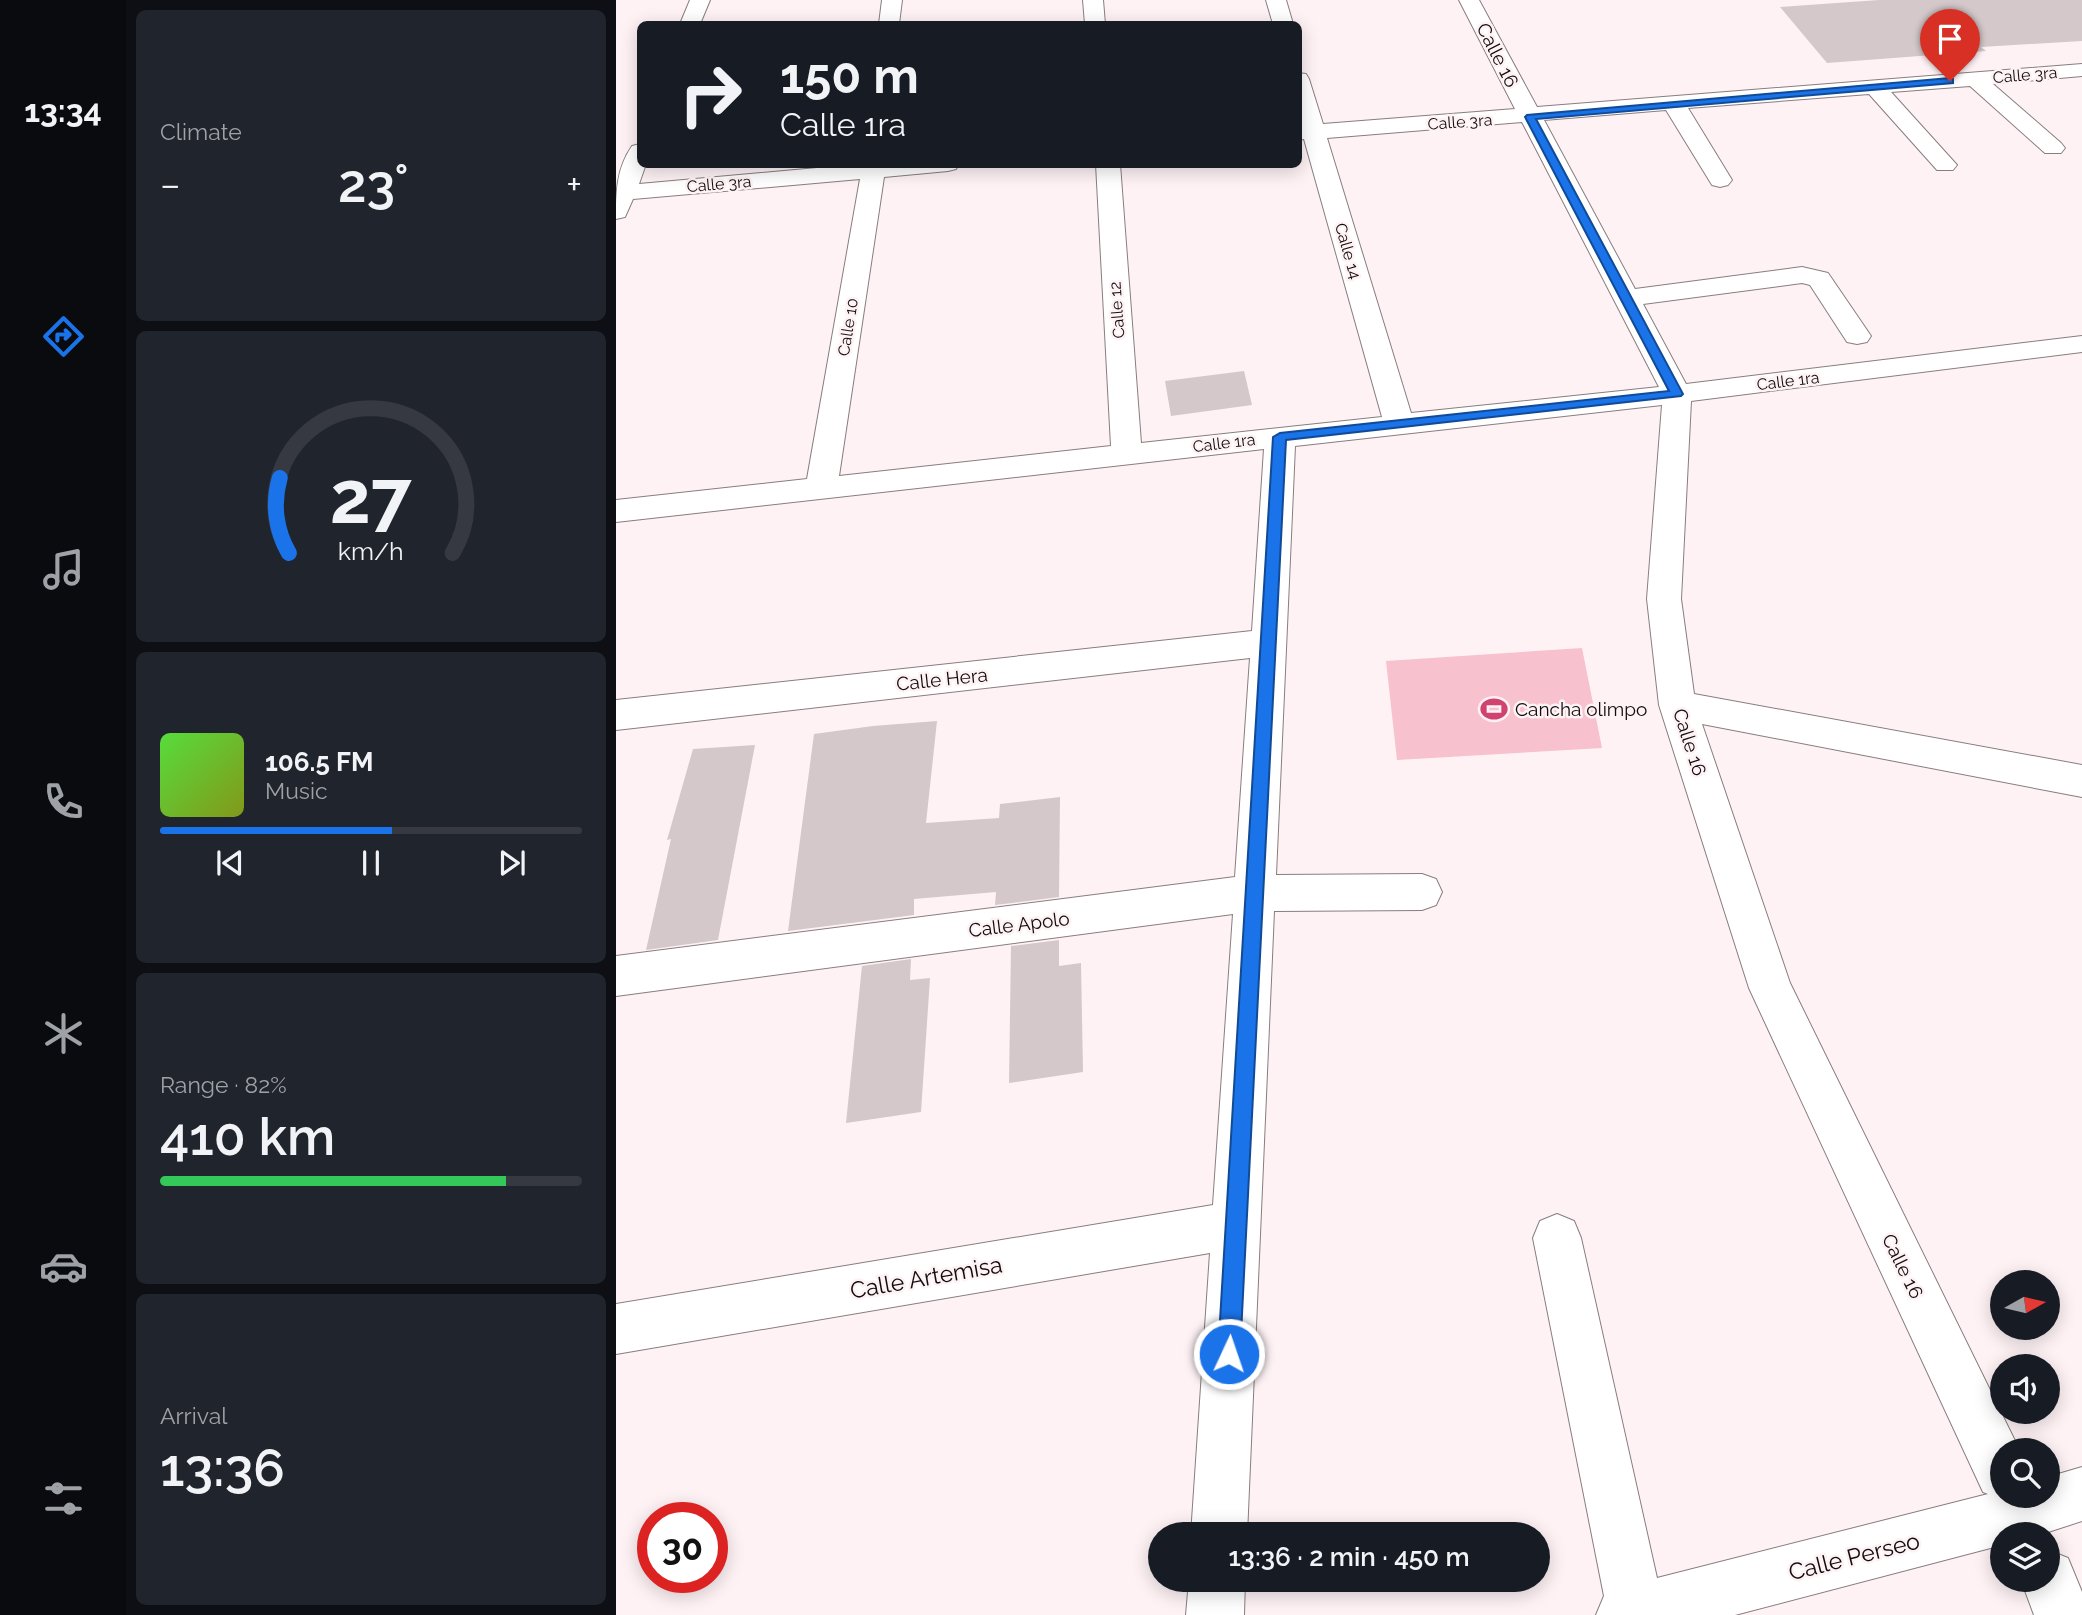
<!DOCTYPE html>
<meta charset="utf-8">
<style>
body{margin:0;font-family:Raleway,sans-serif;background:#20242c;color:#f1f3f6;height:100vh;display:flex;flex-direction:column;font-size:26px;white-space:nowrap}
*{box-sizing:border-box;margin:0}
p{font-size:23px;color:#9ea1a6}
.icon{flex:none;width:38px;height:38px;fill:none;stroke:currentColor;stroke-width:2;stroke-linecap:round;stroke-linejoin:round}
.map{position:relative;flex:1;overflow:hidden}
.panel{display:flex;flex-direction:column;gap:10px;padding:10px;background:#0d0f14;width:490px}
.panel>*{flex:none}
.guide{position:absolute;left:21px;top:21px;width:665px;height:147px;border-radius:10px;box-shadow:0 4px 18px #0003;background:#171b24;color:#f1f3f6;overflow:hidden}
.needle{width:46px;rotate:82deg}
.controls{position:absolute;left:1374px;top:1270px;display:grid;gap:14px}
.controls a{display:grid;place-items:center;width:70px;height:70px;border-radius:50%;background:#171b24;box-shadow:0 4px 18px #0003;font-size:35px}
.speed{position:absolute;left:21px;top:1502px;display:flex;gap:14px;font-size:35px;font-weight:700;text-align:center}
.speed>*{display:grid;place-content:center;width:91px;height:91px;border-radius:50%;background:#171b24;box-shadow:0 4px 18px #0003;line-height:1}
.speed .limit{border:10px solid #d22;background:#fff;color:#111}
.pin{position:absolute;display:grid;place-items:center;width:60px;height:60px;color:#fff;margin:-72px -30px;border-radius:50% 50% 50% 0;rotate:-45deg;box-shadow:0 0 7px #0007}
.pin .icon{rotate:45deg}
.me{position:absolute;width:77px;margin:-38px;rotate:3deg;stroke-linejoin:round;filter:drop-shadow(0 0 5px #0008)}
.turn{display:flex;align-items:center;gap:24px;height:147px;padding:0 28px;font-size:32px}
.turn .icon{width:91px;height:91px;stroke-width:2.5}
.turn b{display:block;font-size:49px;line-height:60px}
.big{font-size:52px;font-weight:600;line-height:1.1}
.panel .tile{flex:1;display:flex;flex-direction:column;justify-content:center;gap:10px;min-width:0;padding:0 24px;border-radius:10px;background:#20242c}
.panel .dial{align-items:center;gap:0}
.dial svg{height:182px;overflow:visible;fill:none;stroke:#363941;stroke-width:7;stroke-linecap:round;text-anchor:middle}
.dial text{fill:#f1f3f6;stroke:none}
.song{display:flex;align-items:center;gap:21px}
.cover{width:84px;height:84px;border-radius:10px;background:linear-gradient(135deg,hsl(110 70% 55%),hsl(70 70% 35%))}
.played{height:7px;border-radius:4px;background:linear-gradient(90deg,#1a73e8 55%,#363941 55%)}
.keys{display:flex;justify-content:space-around;direction:ltr}
.heat{display:flex;justify-content:space-between;align-items:center;font-size:38px;direction:ltr}
.charge{height:10px;border-radius:5px;background:linear-gradient(90deg,#34c759 82%,#363941 0)}
.trip{position:absolute;left:532px;top:1522px;width:402px;height:70px;border-radius:35px;background:#171b24;box-shadow:0 4px 18px #0003;font-weight:600;line-height:70px;text-align:center}
main{display:flex;flex:1;min-height:0}
.tab-bar{display:flex;flex-direction:column;width:126px;justify-content:space-around;align-items:center;background:#090b0e;color:#9ea1a6}
.tab-bar .icon{width:49px;height:49px}
.tab-bar .on{color:#1a73e8}
.tab-bar b{font-size:32px;color:#f1f3f6}
.map>svg:first-child{display:block}
.green{fill:#f7c1cd}
.building{fill:#d4c8ca}
.lines{fill:none;stroke-linecap:round;stroke-linejoin:round}
.minor-casing{stroke:#887d7f;stroke-width:2}
.minor{fill:#fff;fill-rule:evenodd}
.route{fill:#1a73e8;stroke:#114b97;stroke-width:2}
.labels{text-anchor:middle;dominant-baseline:central;stroke-width:5;stroke-linejoin:round;paint-order:stroke}
.far-street-label{font-size:16px;fill:#110d0e;stroke:#fef2f5}
.street-label{font-size:19px;fill:#110d0e;stroke:#fef2f5}
.poi-label{font-size:19px;fill:#110d0e;stroke:#fef2f5;text-anchor:start}
.near-street-label{font-size:23px;fill:#110d0e;stroke:#fef2f5}
</style>
<main>
<nav class="tab-bar">
<b>13:34</b>
<svg class="icon on" aria-label="directions" viewBox="0 0 24 24"><path d="M12 3l9 9-9 9-9-9zM9 14v-3h6M13 9l2 2-2 2"/></svg>
<svg class="icon" aria-label="music" viewBox="0 0 24 24"><path d="M9 18V5l10-2v13"/><circle cx="6" cy="18" r="3"/><circle cx="16" cy="16" r="3"/></svg>
<svg class="icon" aria-label="phone" viewBox="0 0 24 24"><path d="M5 4h4l2 5-3 2q2 4 5 5l2-3 5 2v4C11 20 4 13 5 4z"/></svg>
<svg class="icon" aria-label="climate" viewBox="0 0 24 24"><path d="M12 3v18M4 7l16 10M4 17L20 7"/></svg>
<svg class="icon" aria-label="car" viewBox="0 0 24 24"><path d="M5 17H2v-5l4-1 3-4h7l3 4 3 1v5h-3M9 17h6M6 11h13"/><circle cx="7" cy="17" r="2"/><circle cx="17" cy="17" r="2"/></svg>
<svg class="icon" aria-label="filters" viewBox="0 0 24 24"><path d="M4 7h16M4 17h16"/><circle cx="9" cy="7" r="2"/><circle cx="15" cy="17" r="2"/></svg>
</nav>
<section class="panel">
<div class="tile"><p>Climate</p>
<div class="heat"><a>−</a><b class="big">23°</b><a>+</a></div>
</div>
<div class="tile dial"><svg viewBox="0 0 100 80">
<path d="M14 69A42 42 0 1 1 86 69"/>
<path d="M14 69A42 42 0 0 1 10 36" stroke="#1a73e8"/>
<text x="50" y="56" font-size="32" font-weight="700">27</text>
<text x="50" y="72" font-size="11">km/h</text>
</svg></div>
<div class="tile">
<div class="song"><i class="cover"></i><div><b>106.5 FM</b><p>Music</p></div></div>
<div class="played"></div>
<div class="keys"><svg class="icon" aria-label="previous" viewBox="0 0 24 24"><path d="M18 5L8 12l10 7zM5 5v14"/></svg><svg class="icon" aria-label="pause" viewBox="0 0 24 24"><path d="M8 5v14M16 5v14"/></svg><svg class="icon" aria-label="next" viewBox="0 0 24 24"><path d="M6 5l10 7-10 7zM19 5v14"/></svg></div>
</div>
<div class="tile"><p>Range · 82%</p><b class="big">410 km</b><div class="charge"></div></div>
<div class="tile"><p>Arrival</p><b class="big">13:36</b></div>
</section>
<div class="map">
<svg width="1466" height="1615" viewBox="0 0 1466 1615">
<rect width="100%" height="100%" fill="#fef2f5"/>
<!-- green -->
<path class="green" d="M966,648L986,748L781,760L770,661Z"/>
<!-- building -->
<path class="building" d="M1263,0H1466V41L1365,47L1370,51L1211,63L1164,7Z
M628,371L636,405L555,416L549,381Z
M321,721L310,823L383,818L384,804L444,797L443,897L379,905L380,892L298,899V915L172,931L198,734L257,726Z
M139,745L102,940L30,950L55,839L51,840L77,749Z
M443,940V966L465,963L467,1072L393,1083L395,946Z
M295,959L294,980L314,978L305,1112L230,1123L246,966Z"/>
<g class="lines">
<!-- minor casing -->
<g class="minor-casing">
<path id="minor" d="M74,0H94L84,24H64Z
M266,0H286L283,24H263Z
M467,0H487L489,24H469Z
M650,0H670L677,24H657Z
M843,0H863L921,107L1466,64V76L1377,84L1445,143L1449,148L1445,153H1429L1354,86L1275,92L1341,165L1337,170H1321L1253,94L1072,108L1116,180L1112,185L1104,187L1096,185L1050,110L928,120L1019,289L1186,267L1212,273L1255,336L1251,342L1241,344L1231,342L1194,285L1186,283L1027,304L1070,384L1466,336V352L1075,401L1065,599L1078,694L1466,765V797L1086,724L1174,983L1404,1451H1386V1496H1432V1477L1466,1467V1521L1423,1535H1386V1545L1119,1615H980L988,1596L917,1238L924,1221L941,1214L958,1221L965,1238L1041,1578L1372,1494L1367,1492L1133,988L1043,705L1031,599L1046,405L679,446L660,875L806,874L820,879L826,892L820,905L806,910L658,911L631,1535H575L594,1253L0,1354V1304L597,1205L617,914L0,996V956L619,877L634,658L0,730V700L636,631L648,449L0,522V500L191,479L244,179L17,199L9,217L0,219C0,193 0,169 16,146L24,144V164H30L23,184L245,164H343L340,169L332,171L268,177L223,476L495,446L480,164H504L525,443L766,417L688,139L682,140V73L690,74L693,79L707,124L899,109ZM906,122L1043,387L795,413L711,138Z
M1432,1550L1452,1558L1466,1592V1615H1418L1405,1580H1432Z
M573,1580H629L628,1615H570Z"/>
</g>
<!-- minor -->
<use href="#minor" class="minor"/>
</g>
<!-- route -->
<path class="route" d="M1334,78L1337,79V83L920,119L1067,394L1065,396L670,440L624,1354L621,1361L613,1364L606,1361L602,1354L657,437L664,433L1053,391L909,117L911,115Z"/>
<!-- icons -->
<defs>
<g id="stadium-bare" transform="scale(2.1)"><path d="M0-5a6.5 5 0 1 0 0 10a6.5 5 0 1 0 0-10ZM-3.5-1.8h7v3.6h-7Z" fill="#d04371" stroke="#fef2f5" stroke-width="2.5" paint-order="stroke"/></g>
</defs>
<g fill-rule="evenodd">
<use href="#stadium-bare" x="878" y="709"/>
</g>
<g class="labels">
<!-- far-street labels -->
<g class="far-street-label">
<text transform="translate(1409 75) rotate(-5)">Calle 3ra</text>
<text transform="translate(844 122) rotate(-4)">Calle 3ra</text>
<text transform="translate(103 184) rotate(-5)">Calle 3ra</text>
<text transform="translate(732 251) rotate(74)">Calle 14</text>
<text transform="translate(501 310) rotate(-94)">Calle 12</text>
<text transform="translate(232 327) rotate(-81)">Calle 10</text>
<text transform="translate(1172 381) rotate(-7)">Calle 1ra</text>
<text transform="translate(608 443) rotate(-7)">Calle 1ra</text>
</g>
<!-- street labels -->
<g class="street-label">
<text transform="translate(882 55) rotate(63)">Calle 16</text>
<text transform="translate(326 679) rotate(-6)">Calle Hera</text>
<text transform="translate(1074 742) rotate(72)">Calle 16</text>
<text transform="translate(403 924) rotate(-7)">Calle Apolo</text>
<text transform="translate(1287 1266) rotate(64)">Calle 16</text>
</g>
<!-- poi labels -->
<g class="poi-label">
<text x="899" y="709">Cancha olimpo</text>
</g>
<!-- near-street labels -->
<g class="near-street-label">
<text transform="translate(310 1277) rotate(-10)">Calle Artemisa</text>
<text transform="translate(1238 1556) rotate(-14)">Calle Perseo</text>
</g>
</g>
</svg>
<div class="controls">
<a><svg class="needle" viewBox="-14 -14 28 28"><path d="M0-13l5 13h-10z" fill="#e53935"/><path d="M0 13l5-13h-10z" fill="#9ea1a6"/></svg></a>
<a><svg class="icon" aria-label="sound" viewBox="0 0 24 24"><path d="M4 9h4l5-4v14l-5-4H4zM17 9q2 3 0 6"/></svg></a>
<a><svg class="icon" aria-label="search" viewBox="0 0 24 24"><circle cx="10" cy="10" r="6"/><path d="M15 15l6 6"/></svg></a>
<a><svg class="icon" aria-label="layers" viewBox="0 0 24 24"><path d="M12 4l9 5-9 5-9-5zM3 14l9 5 9-5"/></svg></a>
</div>
<div class="speed"><div class="limit">30</div></div>
<div class="pin" style="left:1334px;top:81px;background:#d93025"><svg class="icon" aria-label="arrive" viewBox="0 0 24 24"><path d="M6 21V4h12l-3 4 3 4H6"/></svg></div>
<svg class="me" style="left:613px;top:1354px" viewBox="-20 -20 40 40"><circle r="17" fill="#1a73e8" stroke="#fff" stroke-width="3"/><path d="M0-11L8 9 0 5-8 9z" fill="#fff"/></svg>
<div class="trip">13:36 · 2 min · 450 m</div>
<div class="guide">
<div class="turn"><svg class="icon" aria-label="right" viewBox="0 0 24 24"><path d="M7 20v-9h11M14 6l5 5-5 5"/></svg><div><b>150 m</b>Calle 1ra</div></div>
</div>
</div>
</main>
